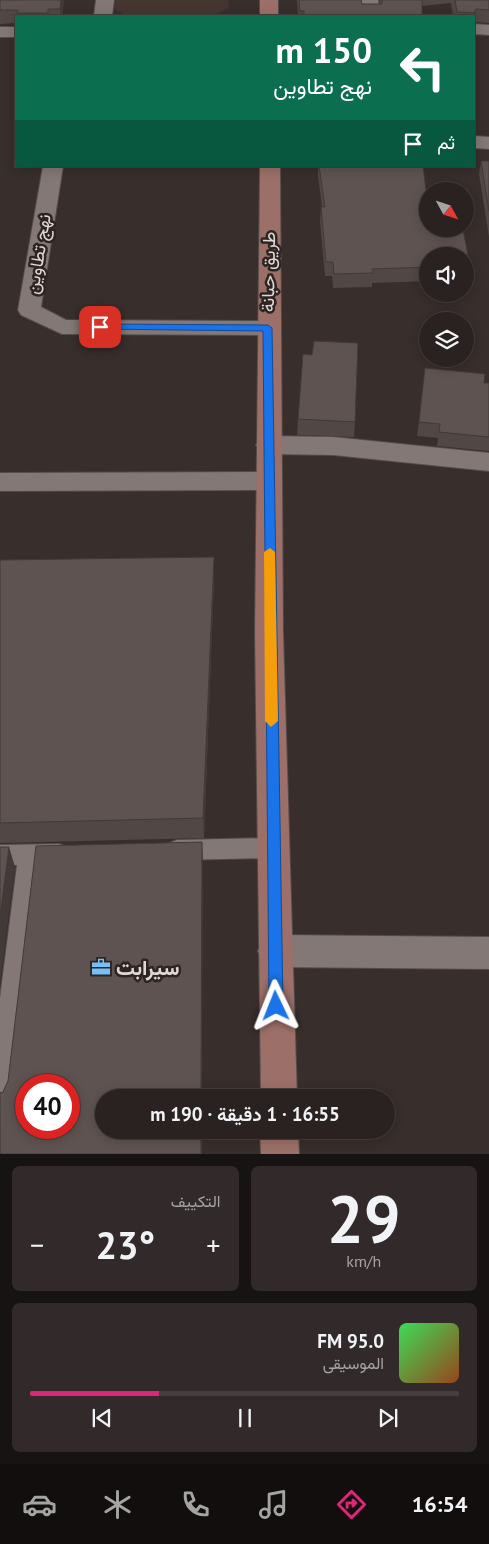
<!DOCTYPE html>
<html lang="ar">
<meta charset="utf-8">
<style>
body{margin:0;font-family:"PT Sans",Vazirmatn,sans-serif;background:#322a2a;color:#f1f3f6;direction:rtl;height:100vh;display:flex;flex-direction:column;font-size:19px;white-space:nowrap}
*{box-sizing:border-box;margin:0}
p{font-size:16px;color:#a5a4a5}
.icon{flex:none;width:28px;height:28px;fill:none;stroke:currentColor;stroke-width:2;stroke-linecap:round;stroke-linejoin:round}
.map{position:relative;height:1154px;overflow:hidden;direction:ltr}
.drawer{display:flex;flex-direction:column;gap:12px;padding:12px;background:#171312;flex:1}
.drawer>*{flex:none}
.hud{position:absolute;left:15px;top:15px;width:460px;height:152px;border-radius:0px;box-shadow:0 2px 12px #0003,0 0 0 1px #463f3f;direction:rtl;background:#0b6e4f;color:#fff;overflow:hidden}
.needle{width:32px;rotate:130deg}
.tools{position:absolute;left:419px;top:182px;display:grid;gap:10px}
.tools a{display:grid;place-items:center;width:55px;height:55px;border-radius:50%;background:#2a2221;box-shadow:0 2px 12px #0003,0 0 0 1px #463f3f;font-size:25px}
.speed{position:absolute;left:15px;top:1074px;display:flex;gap:10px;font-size:25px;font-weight:700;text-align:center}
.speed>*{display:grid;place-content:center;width:65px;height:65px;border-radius:50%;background:#2a2221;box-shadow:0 2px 12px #0003,0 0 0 1px #463f3f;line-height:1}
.speed .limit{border:8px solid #d22;background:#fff;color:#111}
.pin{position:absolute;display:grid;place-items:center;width:42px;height:42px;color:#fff;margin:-21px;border-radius:10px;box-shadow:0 2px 8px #0006}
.me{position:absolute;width:55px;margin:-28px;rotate:358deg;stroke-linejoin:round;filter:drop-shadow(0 0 4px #0008)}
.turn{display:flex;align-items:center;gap:18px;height:105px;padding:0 20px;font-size:22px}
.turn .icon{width:65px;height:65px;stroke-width:2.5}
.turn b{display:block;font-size:35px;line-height:42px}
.then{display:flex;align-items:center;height:48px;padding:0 20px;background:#0003;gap:10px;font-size:19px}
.big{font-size:38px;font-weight:600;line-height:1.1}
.drawer .tile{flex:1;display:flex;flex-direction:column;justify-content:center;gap:8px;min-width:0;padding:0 18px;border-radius:8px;background:#322a2a}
.drawer .dial{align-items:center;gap:0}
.dial b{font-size:65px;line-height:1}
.song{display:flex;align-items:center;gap:15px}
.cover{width:60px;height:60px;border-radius:8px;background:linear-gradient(135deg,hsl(130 70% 55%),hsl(20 70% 35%))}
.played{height:5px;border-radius:2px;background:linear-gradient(90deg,#db2777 30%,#463f3f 30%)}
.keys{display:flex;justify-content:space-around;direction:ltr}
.heat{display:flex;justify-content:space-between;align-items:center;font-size:28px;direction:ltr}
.drawer .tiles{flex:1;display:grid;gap:12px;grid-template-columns:1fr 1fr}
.tile:last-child{grid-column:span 2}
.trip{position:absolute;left:95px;top:1089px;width:300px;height:50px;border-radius:25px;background:#2a2221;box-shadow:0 2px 12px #0003,0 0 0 1px #463f3f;font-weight:600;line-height:50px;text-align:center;direction:rtl}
.menu{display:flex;height:80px;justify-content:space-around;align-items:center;background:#110e0d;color:#a5a4a5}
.menu .icon{width:35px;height:35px}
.menu .on{color:#db2777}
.menu b{font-size:22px;color:#f1f3f6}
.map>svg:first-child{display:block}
.built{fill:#463632}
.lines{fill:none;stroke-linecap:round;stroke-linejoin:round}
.lane-casing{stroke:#544c4a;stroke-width:2}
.street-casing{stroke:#544c4a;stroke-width:2}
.secondary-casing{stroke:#544c4a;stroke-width:2}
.lane{fill:#837875;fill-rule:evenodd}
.street{fill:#837875;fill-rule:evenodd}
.secondary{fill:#9c7068;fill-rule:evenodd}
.wall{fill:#514745}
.shaded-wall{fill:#423a38}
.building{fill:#5e5350;stroke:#423a38;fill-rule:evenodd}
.route{fill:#1a73e8;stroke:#114b97}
.slow{fill:#f59e0b}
.labels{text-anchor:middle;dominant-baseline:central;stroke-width:5;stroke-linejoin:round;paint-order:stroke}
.street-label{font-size:18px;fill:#ded8d6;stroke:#2e2422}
.near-poi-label{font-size:21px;font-weight:bold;fill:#ded8d6;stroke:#2e2422;text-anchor:start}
</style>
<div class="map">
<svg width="489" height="1154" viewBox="0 0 489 1154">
<rect width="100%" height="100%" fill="#382e2c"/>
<!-- built -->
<path class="built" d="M115,0H228L229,8L211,16H128L114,9Z"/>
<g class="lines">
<!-- lane casing -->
<g class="lane-casing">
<path id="lane" d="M273,838L281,841L284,848L281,855L273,858L177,860L169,857L166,850L169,843L177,840Z
M59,844L67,847L70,854L67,861L59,864H39L12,1097L9,1106L0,1109V998L17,865H0V845Z"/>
</g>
<!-- street casing -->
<g class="street-casing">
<path id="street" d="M96,0H114L112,16H94Z
M360,0H378L380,16H362Z
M474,24L489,25V35L474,34Z
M0,27H16V37H0Z
M474,136L489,137V149L474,148Z
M43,166H63L41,307L66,320L268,321L276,323L280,328L276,333L268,335L62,334L21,315L18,310Z
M269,436L333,437L489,453V471L333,455L269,454L260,451L256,445L260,439Z
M269,472L278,474L282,481L278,488L269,490L0,491V473Z
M275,935L489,937V969L275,967L263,962L258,951L263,940Z"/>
</g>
<!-- secondary casing -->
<g class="secondary-casing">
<path id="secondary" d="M260,0H278V16H260Z
M260,166H280L283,632L297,1098H261L255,632Z
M260,1130H298L299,1154H261Z"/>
</g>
<!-- lane -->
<use href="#lane" class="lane"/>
<!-- street -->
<use href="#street" class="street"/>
<!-- secondary -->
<use href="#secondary" class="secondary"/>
</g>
<!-- wall -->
<path class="wall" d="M0,0H64L62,16H16V23L0,24Z
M297,0H361L362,4H380L379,0H489V23L474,22V16H453L451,3L422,6V16H298Z
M481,161H489V237L479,174Z
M318,166H423L428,229L468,255L466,269H465V256H428V281L372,283V287L333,288L332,276H325L320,221L321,207H322L318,176Z
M425,368L484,383H489V451L437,446L438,438L417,436Z
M298,419L355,422L354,437L297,435Z
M0,560L214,579L204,838L0,843Z"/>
<!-- shaded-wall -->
<path class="shaded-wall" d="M61,0H64L62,16H61L60,9Z
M476,9L474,23V13Z
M214,557V579L204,838L203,818Z
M202,842L203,862L202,1098H201Z
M9,847L15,867L0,983V917Z
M201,1130H202V1154H201Z"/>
<!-- building -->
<path class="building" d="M0,0H61L60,9H48V13H17L18,10H0Z
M299,0H361L362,4H382V0H422V16H304V11H300Z
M455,0H489V10L476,9L474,13L457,12Z
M481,161H489V211Z
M319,166H423L428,206V229H463L468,255H430L431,256H428V267L372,269L373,273L334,274L333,262H326L321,207H325Z
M314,341L358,343L355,422L298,419L303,354L312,355Z
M425,368L485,374L484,383H489V437L439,432L440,424L419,422Z
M214,557L203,818L0,823V560Z
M202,842L201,1098H104V1130H201V1154H0V1093L3,1092L8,1081L36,846ZM26,1085H69V1128H26Z
M0,847H9L0,917Z"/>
<!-- route -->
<path class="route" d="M100,324L268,325L272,328L283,1006L281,1011L276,1013L271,1011L269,1006L263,331L97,329V325Z"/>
<!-- slow -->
<path class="slow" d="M270,548L275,552L278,721L271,727L265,721L264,552Z"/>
<!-- icons -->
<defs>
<g id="office-bare" transform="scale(1.5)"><path d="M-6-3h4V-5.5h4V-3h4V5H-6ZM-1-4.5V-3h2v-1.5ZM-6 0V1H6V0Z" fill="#75c0f6" stroke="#2e2422" stroke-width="2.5" paint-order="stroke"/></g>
</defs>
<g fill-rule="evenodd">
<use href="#office-bare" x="101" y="967"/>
</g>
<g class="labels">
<!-- street labels -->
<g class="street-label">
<text transform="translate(38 254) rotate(-81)">نهج تطاوين</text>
<text transform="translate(268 272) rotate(-89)">طريق حبانة</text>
</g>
<!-- near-poi labels -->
<g class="near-poi-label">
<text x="116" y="967">سيرابت</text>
</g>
</g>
</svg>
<div class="tools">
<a><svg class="needle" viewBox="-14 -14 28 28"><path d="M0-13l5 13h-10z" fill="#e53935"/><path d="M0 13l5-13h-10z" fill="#a5a4a5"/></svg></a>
<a><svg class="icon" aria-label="sound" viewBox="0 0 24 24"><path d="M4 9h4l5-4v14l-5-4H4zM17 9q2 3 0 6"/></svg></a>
<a><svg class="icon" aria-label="layers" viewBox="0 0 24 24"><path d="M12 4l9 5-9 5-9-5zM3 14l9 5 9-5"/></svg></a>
</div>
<div class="speed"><div class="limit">40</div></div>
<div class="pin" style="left:100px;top:327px;background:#d93025"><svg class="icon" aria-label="arrive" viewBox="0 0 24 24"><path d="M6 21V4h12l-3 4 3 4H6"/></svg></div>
<svg class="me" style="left:276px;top:1006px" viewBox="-20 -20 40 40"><path d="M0-17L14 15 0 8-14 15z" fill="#1a73e8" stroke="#fff" stroke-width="4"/></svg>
<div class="trip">16:55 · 1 دقيقة · 190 m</div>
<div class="hud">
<div class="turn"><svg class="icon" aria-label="left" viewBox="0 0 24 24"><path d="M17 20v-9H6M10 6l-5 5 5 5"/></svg><div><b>150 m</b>نهج تطاوين</div></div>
<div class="then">ثم<svg class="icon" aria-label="arrive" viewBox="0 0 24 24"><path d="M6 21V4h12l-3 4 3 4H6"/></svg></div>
</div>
</div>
<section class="drawer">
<div class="tiles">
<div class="tile dial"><b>29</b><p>km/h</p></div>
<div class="tile"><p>التكييف</p>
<div class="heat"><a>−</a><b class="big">23°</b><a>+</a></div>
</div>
<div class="tile">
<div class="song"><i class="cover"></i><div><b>95.0 FM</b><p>الموسيقى</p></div></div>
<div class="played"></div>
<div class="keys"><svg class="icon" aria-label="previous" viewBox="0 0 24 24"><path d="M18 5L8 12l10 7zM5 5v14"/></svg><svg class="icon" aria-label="pause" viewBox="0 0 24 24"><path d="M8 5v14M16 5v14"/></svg><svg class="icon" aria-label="next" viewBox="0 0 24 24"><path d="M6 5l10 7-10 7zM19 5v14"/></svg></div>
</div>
</div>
</section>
<nav class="menu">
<b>16:54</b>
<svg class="icon on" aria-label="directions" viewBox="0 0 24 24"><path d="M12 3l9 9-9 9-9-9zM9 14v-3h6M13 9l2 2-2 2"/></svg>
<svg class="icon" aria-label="music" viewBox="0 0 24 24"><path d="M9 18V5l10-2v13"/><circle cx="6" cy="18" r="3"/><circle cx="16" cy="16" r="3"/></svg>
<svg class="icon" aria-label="phone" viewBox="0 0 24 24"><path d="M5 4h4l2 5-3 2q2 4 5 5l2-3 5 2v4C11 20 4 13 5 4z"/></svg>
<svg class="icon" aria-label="climate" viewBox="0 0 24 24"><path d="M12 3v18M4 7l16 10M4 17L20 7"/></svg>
<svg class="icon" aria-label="car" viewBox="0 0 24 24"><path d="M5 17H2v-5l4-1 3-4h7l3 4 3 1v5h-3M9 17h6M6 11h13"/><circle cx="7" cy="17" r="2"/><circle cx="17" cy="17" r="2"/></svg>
</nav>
